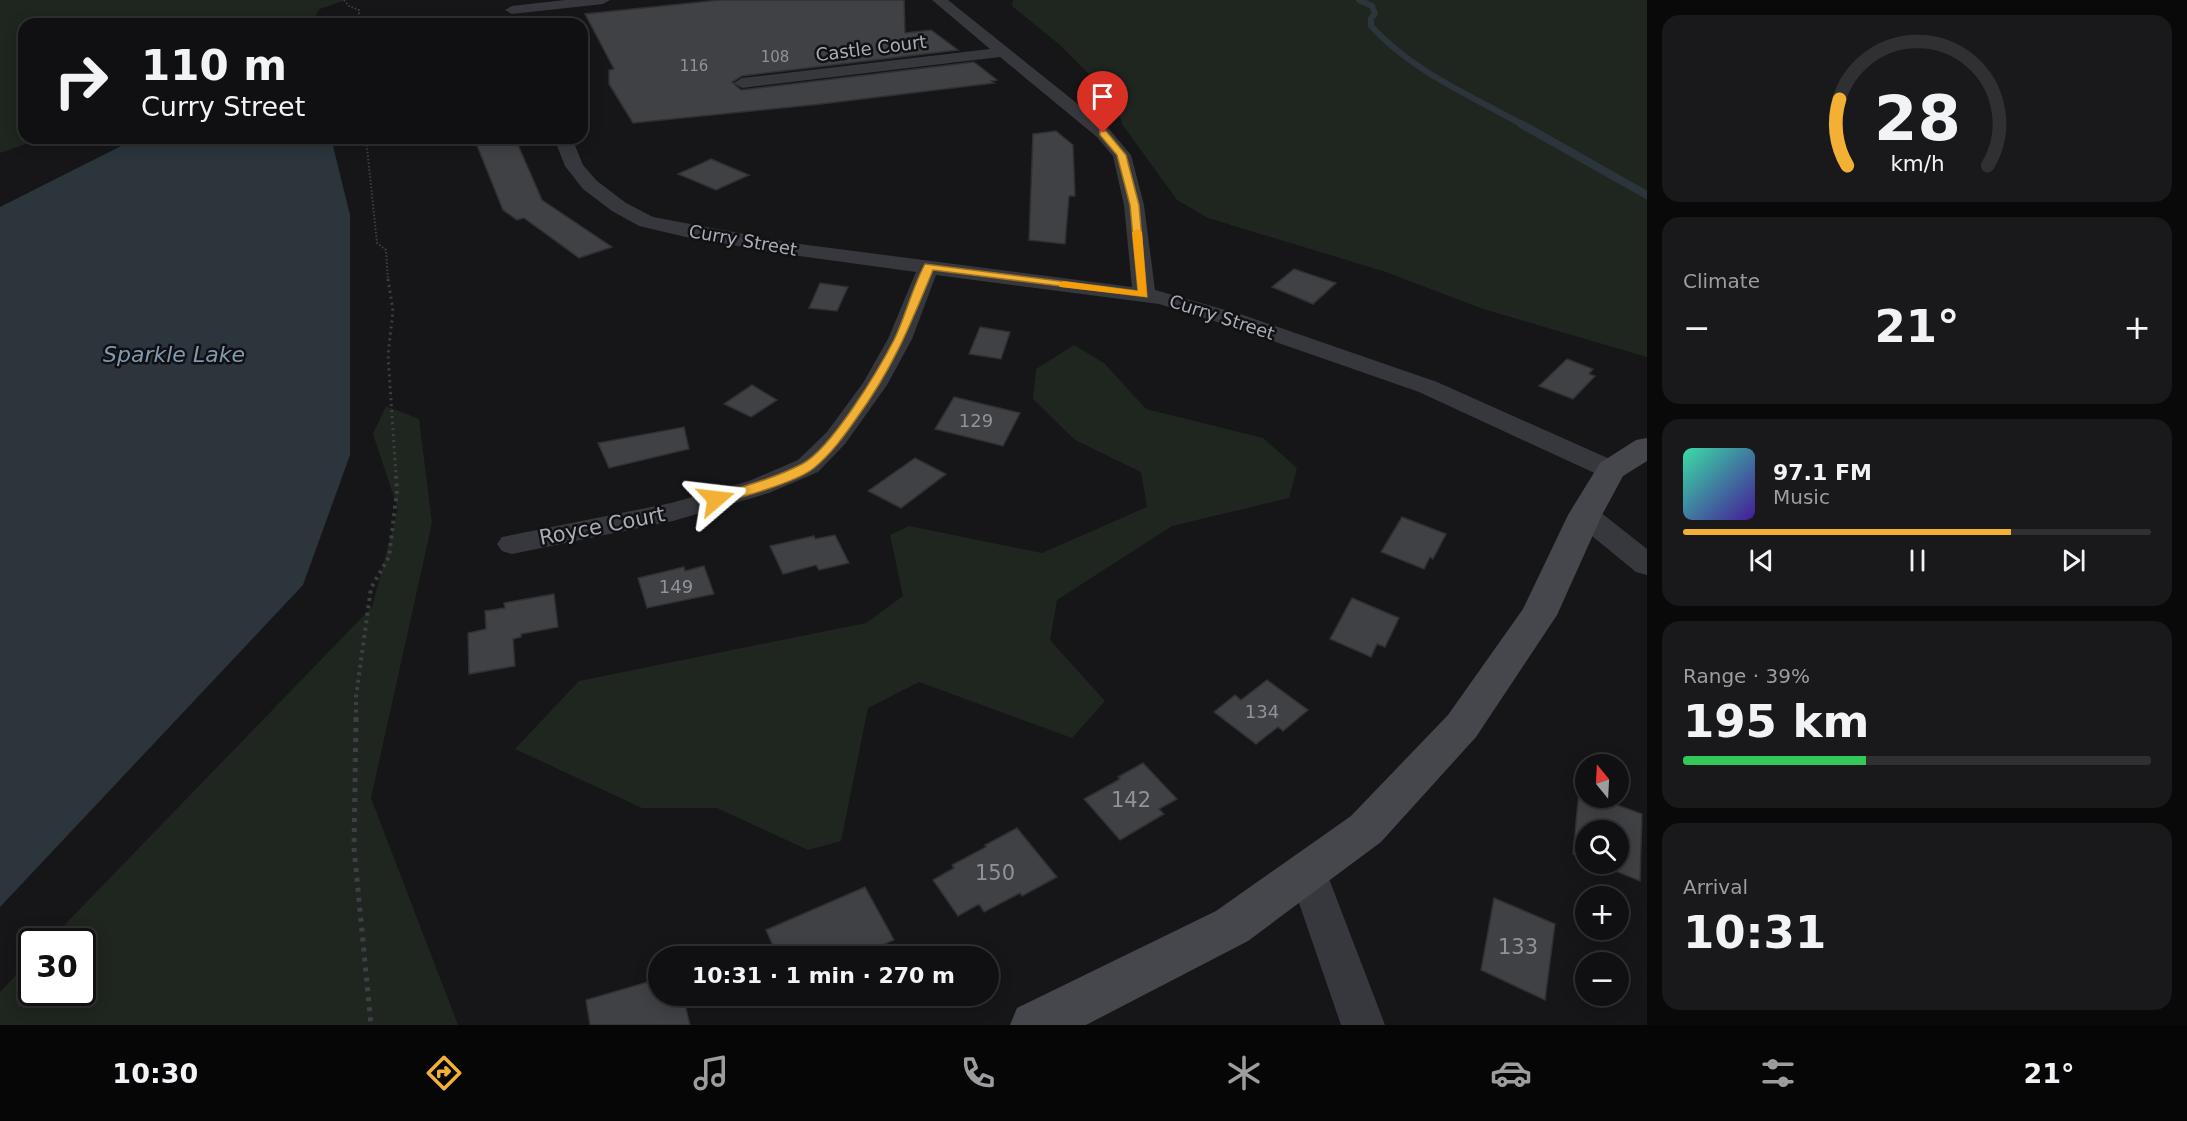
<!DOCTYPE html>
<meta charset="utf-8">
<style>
body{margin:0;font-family:"DejaVu Sans",sans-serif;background:#19191b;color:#f1f3f6;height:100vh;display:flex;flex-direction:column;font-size:22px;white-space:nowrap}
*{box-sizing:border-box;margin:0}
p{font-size:20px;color:#9c9d9f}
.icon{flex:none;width:33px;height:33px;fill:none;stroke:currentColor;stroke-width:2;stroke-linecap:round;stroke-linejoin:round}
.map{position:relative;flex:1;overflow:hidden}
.side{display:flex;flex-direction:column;gap:15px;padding:15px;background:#09090a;width:540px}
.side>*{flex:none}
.guide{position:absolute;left:18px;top:18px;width:570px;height:126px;border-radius:18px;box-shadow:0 3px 15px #0003,0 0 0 2px #303032;background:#101012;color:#f1f3f6;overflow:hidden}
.needle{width:39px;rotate:342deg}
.fabs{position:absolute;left:1575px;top:754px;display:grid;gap:12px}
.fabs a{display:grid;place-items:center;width:54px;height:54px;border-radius:50%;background:#101012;box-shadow:0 3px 15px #0003,0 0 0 2px #303032;font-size:30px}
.speed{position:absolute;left:18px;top:928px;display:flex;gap:12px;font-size:30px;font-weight:700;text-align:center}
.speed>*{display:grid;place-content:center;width:78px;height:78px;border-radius:50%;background:#101012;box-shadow:0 3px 15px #0003,0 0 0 2px #303032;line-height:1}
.speed .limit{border:3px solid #111;border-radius:9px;background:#fff;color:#111}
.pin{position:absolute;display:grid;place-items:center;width:51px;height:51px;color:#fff;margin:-62px -26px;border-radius:50% 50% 50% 0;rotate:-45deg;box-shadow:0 0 6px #0007}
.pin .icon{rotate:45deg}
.me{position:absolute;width:66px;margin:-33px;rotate:73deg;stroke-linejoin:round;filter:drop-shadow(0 0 4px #0008)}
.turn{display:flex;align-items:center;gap:21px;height:126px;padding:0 24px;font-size:27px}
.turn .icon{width:78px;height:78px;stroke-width:2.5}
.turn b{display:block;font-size:42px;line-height:51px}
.big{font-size:45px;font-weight:700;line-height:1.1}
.side .tile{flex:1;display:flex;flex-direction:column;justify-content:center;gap:9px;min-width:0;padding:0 21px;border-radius:18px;background:#19191b}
.side .dial{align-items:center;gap:0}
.dial svg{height:156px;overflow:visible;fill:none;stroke:#303032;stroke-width:7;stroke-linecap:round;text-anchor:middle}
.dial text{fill:#f1f3f6;stroke:none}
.song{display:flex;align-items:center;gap:18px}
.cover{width:72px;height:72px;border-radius:9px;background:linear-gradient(135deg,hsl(160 70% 55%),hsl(260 70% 35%))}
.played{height:6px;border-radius:3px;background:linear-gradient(90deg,#f2b134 70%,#303032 70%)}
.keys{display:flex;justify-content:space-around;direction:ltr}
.heat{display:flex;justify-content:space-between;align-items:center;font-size:33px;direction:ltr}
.charge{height:9px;border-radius:4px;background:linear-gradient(90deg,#34c759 39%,#303032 0)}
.trip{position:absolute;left:648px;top:946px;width:351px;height:60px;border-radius:30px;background:#101012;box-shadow:0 3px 15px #0003,0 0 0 2px #303032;font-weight:700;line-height:60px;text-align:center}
.tab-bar{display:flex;height:96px;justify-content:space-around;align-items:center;background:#060607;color:#9c9d9f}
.tab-bar .icon{width:42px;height:42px}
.tab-bar .active{color:#f2b134}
.tab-bar b{font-size:27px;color:#f1f3f6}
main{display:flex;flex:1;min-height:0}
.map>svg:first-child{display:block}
.green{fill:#1e261f}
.water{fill:#2c353c}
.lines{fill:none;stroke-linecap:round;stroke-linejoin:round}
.stream-far1{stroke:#2c353c;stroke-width:6}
.stream{stroke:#2c353c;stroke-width:8}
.building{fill:#404145;stroke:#303034;stroke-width:1.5}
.path-far3{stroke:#3d3f44;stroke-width:2;stroke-dasharray:1.5 2;stroke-linecap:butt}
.path-far2{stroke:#3d3f44;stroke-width:3;stroke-dasharray:2 4;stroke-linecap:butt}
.path-far1{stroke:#3d3f44;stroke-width:4;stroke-dasharray:3 4.5;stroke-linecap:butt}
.path{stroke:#3d3f44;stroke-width:5;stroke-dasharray:4 6;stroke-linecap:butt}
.street{fill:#37383d;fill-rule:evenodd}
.secondary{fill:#45474d;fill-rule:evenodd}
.route{fill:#f2b134;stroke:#9d7322;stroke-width:1.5}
.slow{fill:#f59e0b}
.labels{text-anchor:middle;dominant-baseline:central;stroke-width:5;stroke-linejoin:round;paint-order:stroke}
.far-number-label{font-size:15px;fill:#8e929b}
.far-street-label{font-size:18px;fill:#a8adb8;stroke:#111113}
.number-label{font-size:18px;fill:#8e929b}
.street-label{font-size:21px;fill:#a8adb8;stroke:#111113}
.near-number-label{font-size:21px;fill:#8e929b}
.water-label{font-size:22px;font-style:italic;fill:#7f9bb3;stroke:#111113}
</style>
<main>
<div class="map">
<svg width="1647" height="1025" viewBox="0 0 1647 1025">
<rect width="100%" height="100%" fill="#161618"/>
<!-- green -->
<path class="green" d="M0,0H345L320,9L310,24H24V138H43L0,153Z
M1013,0H1647V357L1483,309L1386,272L1208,218L1177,200L1122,124L1116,101L1060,45L1012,6Z
M1074,345L1104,363L1146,409L1263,438L1297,468L1289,498L1172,526L1057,600L1050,640L1105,701L1072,738L919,682L868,708L841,841L808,850L717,808H642L515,749L579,681L866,623L903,596L890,535L909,526L1042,553L1147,507L1141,472L1075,440L1033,399L1036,369Z
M386,406L419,419L432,523L371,798L458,1025H0V992L31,959L32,993H82V942H48L372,607L398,509L373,434Z"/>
<!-- water -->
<path class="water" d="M137,138H331L350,215V455L303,585L0,907V207Z"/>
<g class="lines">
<!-- stream-far1 -->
<path class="stream-far1" d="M1359,0L1372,6L1375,14L1371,18V26C1413,72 1470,95 1523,125"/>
<!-- stream -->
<path class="stream" d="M1521,124L1647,195"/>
</g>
<!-- building -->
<path class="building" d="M720,0H904L905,33L931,30L958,50L742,76L732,82L741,90L974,62L997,80L991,81L994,83L821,104L633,123L609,84V70L614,69L585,14Z
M1056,131L1073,145L1075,196H1069L1065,244L1029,240L1033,134Z
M474,138H515L542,200L612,247L579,258L524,218L517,220L503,210Z
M711,159L749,175L716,190L678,174Z
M1294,269L1336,283L1313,304L1272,287Z
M820,283L848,287L837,311L809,308Z
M980,327L1010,332L1001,359L969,354Z
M1567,359L1593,369L1589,374L1595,376L1573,399L1539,386Z
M752,385L777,400L751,417L724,404Z
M954,397L1020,413L1003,446L935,429Z
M684,427L689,449L609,468L598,443Z
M915,458L946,474L901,508L868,491Z
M1402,517L1446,534L1433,559L1430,557L1424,569L1381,552Z
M835,535L849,563L819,570L816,565L783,574L770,546L814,536L815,539Z
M704,566L714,594L647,608L638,578L684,567L685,571Z
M554,594L558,627L521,634V637L513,639L515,666L469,674L468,633L486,629L485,611L505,608L504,603Z
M1352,598L1399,618L1385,647L1377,644L1371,657L1330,639Z
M1267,680L1308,710L1283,731L1278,727L1256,744L1214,712L1235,695L1241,700Z
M1143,763L1177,799L1159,809L1164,814L1120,840L1084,799L1120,779L1118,777Z
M1579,791L1586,793V798H1598L1642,814L1640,881L1598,864H1618V831H1586V859L1573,854Z
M1017,828L1057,877L1022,896L1020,893L984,912L979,904L958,916L933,880L954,868L952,865L986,847L985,845Z
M865,887L894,940L855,957H778L766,930Z
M1494,898L1555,924L1545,1000L1481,970Z
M658,979V996H683L690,1025H590L586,1000Z"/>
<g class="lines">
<!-- path-far3 -->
<path class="path-far3" d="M344,0L349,6L359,10V24
M366,138L377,243L386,250L388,281"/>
<!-- path-far2 -->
<path class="path-far2" d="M388,279L393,311L388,355L396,476"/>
<!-- path-far1 -->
<path class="path-far1" d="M356,720V697L371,588L389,557L397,491L396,474"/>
<!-- path -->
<path class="path" d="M356,718L354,848L371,1025"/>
<!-- street -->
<path class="street" d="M565,0H610L603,4L512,14L505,10L512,6Z
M932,0H948L1109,129L1131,155L1144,205L1155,290L1243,315L1437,382L1621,464L1625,470L1621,476L1611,479L1601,476L1419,392L1227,325L1159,304L936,275L912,339L887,385L845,444L818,472L769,493L673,521L512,554L502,551L497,544L502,537L671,503L749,481L798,460L827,432L863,383L888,339L916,272L792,255L690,238L639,226L612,211L583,189L565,166L554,138H572L583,165L597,181L626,203L653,217L792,243L1132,287L1124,205L1113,156L1097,137L1000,57L742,88L734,83L742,78L990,49Z
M1585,506L1595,508L1647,549V575L1636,572L1575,522L1571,515L1575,508Z
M1307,854L1321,859L1326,871L1385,1025H1341L1288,871L1293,859Z"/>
<!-- secondary -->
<path class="secondary" d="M1647,438V461L1623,476L1602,515L1557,615L1476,737L1381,842L1248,941L1086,1025H1010L1017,1008L1216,911L1351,816L1448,715L1523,609L1568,515L1600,463L1636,440Z"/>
</g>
<!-- route -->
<path class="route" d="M1100,131H1106L1126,155L1139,205L1147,297L933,270C910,326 892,370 856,419C844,436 831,454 814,468C797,482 739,498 716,504L711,502L709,499L711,496C741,487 773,479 802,464C831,449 878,371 894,340C906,315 912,288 925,264L1138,291L1130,205L1117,155L1100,135Z"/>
<!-- slow -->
<path class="slow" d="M1137,229L1142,232L1147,297L1060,287L1058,284L1063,281L1138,291L1132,232Z"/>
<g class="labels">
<!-- far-number labels -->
<g class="far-number-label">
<text x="775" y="57">108</text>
<text x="694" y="66">116</text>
</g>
<!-- far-street labels -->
<g class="far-street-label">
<text transform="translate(871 48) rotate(-7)">Castle Court</text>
<text transform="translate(743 240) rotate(10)">Curry Street</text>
<text transform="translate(1222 317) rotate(18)">Curry Street</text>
</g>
<!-- number labels -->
<g class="number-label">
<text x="976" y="420">129</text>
<text x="676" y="586">149</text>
<text x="1262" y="711">134</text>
</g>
<!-- street labels -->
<g class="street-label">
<text transform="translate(602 526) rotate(-11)">Royce Court</text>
</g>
<!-- near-number labels -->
<g class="near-number-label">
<text x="1131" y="800">142</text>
<text x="995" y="873">150</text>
<text x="1518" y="947">133</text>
</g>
<!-- water labels -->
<g class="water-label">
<text x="174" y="354">Sparkle Lake</text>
</g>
</g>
</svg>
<div class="fabs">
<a><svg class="needle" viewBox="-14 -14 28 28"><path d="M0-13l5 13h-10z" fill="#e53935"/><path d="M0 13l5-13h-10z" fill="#9c9d9f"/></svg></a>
<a><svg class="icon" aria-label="search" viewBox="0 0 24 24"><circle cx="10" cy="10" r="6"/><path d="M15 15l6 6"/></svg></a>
<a>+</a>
<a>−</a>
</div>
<div class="speed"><div class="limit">30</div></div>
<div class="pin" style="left:1103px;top:133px;background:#d93025"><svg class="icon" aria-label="arrive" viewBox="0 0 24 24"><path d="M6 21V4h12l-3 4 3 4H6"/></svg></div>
<svg class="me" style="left:716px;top:499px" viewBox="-20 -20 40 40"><path d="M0-17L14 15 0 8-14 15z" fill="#f2b134" stroke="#fff" stroke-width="4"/></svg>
<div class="trip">10:31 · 1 min · 270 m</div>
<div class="guide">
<div class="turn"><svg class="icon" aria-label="right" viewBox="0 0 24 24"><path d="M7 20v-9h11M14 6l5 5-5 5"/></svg><div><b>110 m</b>Curry Street</div></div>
</div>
</div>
<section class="side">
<div class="tile dial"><svg viewBox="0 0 100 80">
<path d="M14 69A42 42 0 1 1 86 69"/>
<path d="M14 69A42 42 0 0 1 10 35" stroke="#f2b134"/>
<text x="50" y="56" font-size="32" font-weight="700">28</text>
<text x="50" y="72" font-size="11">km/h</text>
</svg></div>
<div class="tile"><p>Climate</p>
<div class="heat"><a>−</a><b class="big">21°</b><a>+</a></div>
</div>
<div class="tile">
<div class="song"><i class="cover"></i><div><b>97.1 FM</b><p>Music</p></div></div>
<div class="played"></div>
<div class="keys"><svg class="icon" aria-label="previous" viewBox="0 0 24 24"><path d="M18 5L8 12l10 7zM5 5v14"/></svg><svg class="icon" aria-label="pause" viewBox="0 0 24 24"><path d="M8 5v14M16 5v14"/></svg><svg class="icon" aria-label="next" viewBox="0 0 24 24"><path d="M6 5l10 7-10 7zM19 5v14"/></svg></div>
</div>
<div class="tile"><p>Range · 39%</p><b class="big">195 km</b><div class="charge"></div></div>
<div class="tile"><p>Arrival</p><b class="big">10:31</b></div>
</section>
</main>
<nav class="tab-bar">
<b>10:30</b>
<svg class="icon active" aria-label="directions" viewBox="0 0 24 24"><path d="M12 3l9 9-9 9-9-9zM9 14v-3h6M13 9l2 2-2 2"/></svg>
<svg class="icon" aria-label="music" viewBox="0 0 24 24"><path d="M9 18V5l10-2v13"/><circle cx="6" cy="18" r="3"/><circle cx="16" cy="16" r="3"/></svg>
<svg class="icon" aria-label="phone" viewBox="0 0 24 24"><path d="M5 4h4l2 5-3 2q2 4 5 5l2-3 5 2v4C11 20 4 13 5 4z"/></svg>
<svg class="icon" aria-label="climate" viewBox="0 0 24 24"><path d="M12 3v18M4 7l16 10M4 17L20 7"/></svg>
<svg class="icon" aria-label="car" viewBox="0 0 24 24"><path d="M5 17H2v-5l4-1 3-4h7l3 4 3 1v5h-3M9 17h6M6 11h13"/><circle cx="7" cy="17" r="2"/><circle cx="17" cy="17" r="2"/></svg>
<svg class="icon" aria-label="filters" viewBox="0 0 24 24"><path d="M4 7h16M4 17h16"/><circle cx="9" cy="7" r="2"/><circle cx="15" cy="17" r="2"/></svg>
<b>21°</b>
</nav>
